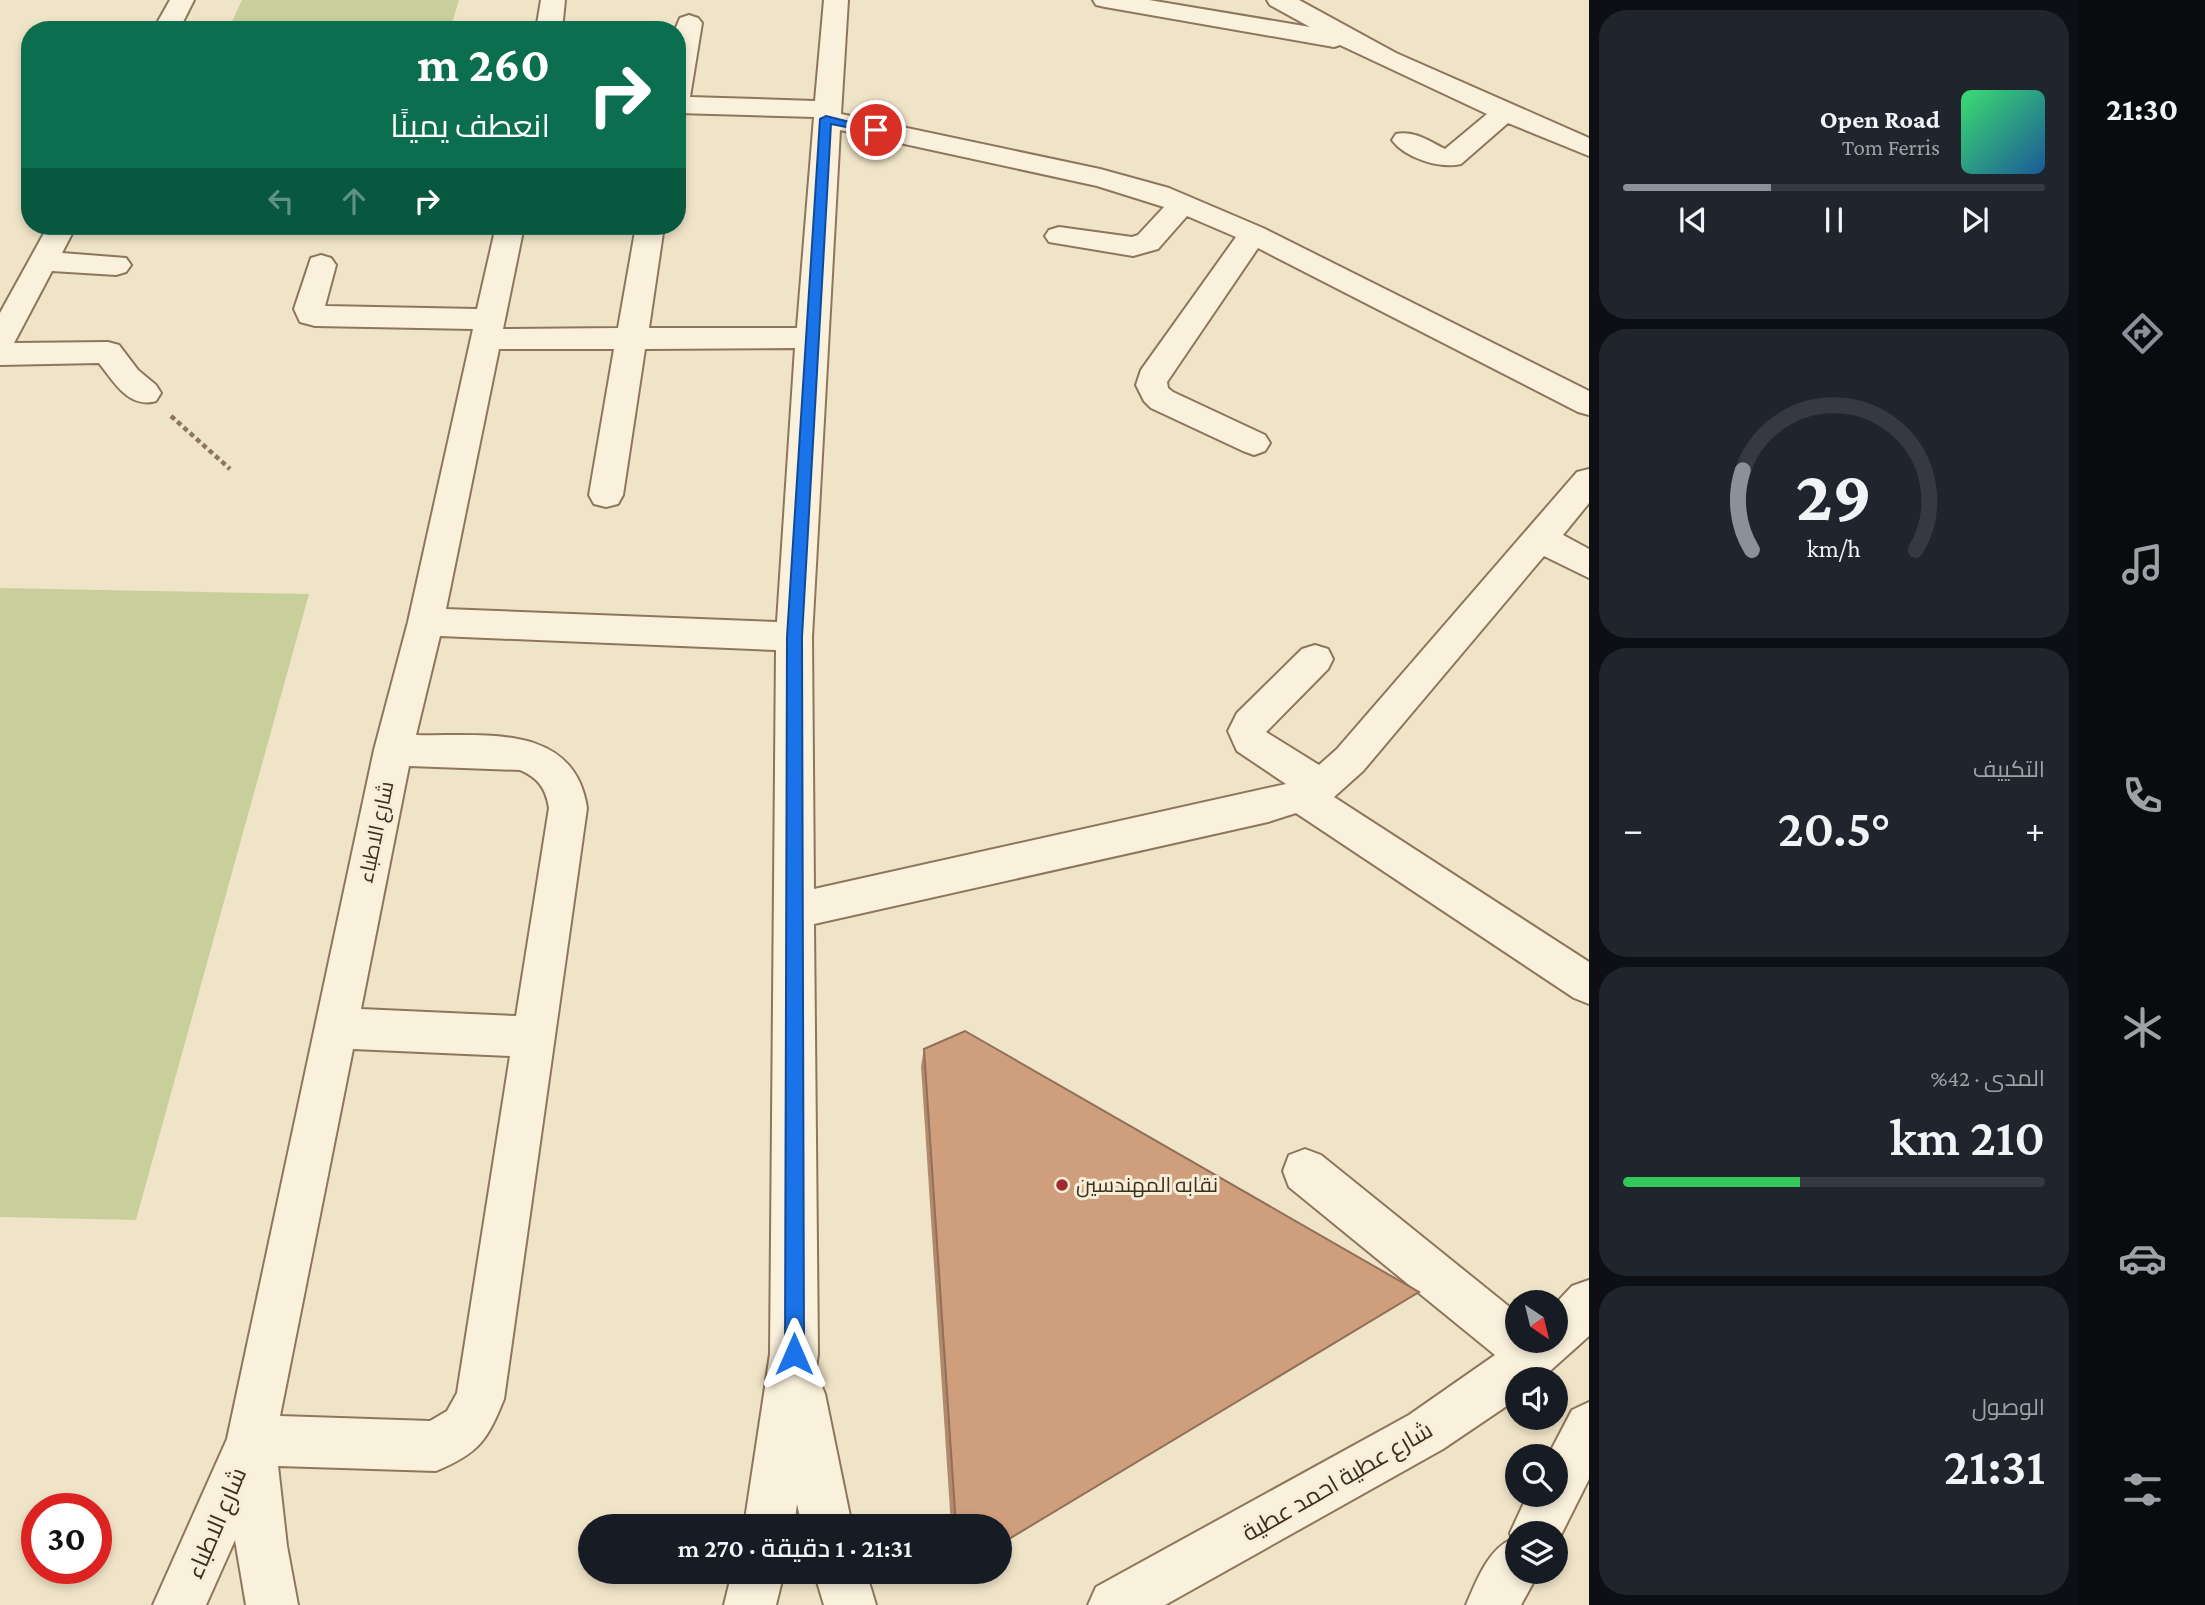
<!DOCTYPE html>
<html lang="ar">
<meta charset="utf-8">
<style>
body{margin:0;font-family:"Crimson Pro",Cairo,serif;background:#20242c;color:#f1f3f6;direction:rtl;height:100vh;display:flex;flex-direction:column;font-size:26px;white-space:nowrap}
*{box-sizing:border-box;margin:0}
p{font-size:23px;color:#9ea1a6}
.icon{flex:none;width:38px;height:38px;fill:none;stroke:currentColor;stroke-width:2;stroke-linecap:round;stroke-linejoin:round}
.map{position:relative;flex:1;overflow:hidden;direction:ltr}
.drawer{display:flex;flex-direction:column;gap:10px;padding:10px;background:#0d0f14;width:490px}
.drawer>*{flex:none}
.guide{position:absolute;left:21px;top:21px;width:665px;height:214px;border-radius:28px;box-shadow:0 4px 10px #0003;direction:rtl;background:#0b6e4f;color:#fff;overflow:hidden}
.needle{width:46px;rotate:145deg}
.fabs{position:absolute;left:1505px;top:1290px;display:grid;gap:14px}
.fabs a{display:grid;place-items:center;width:63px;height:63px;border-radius:50%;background:#171b24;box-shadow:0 4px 10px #0003;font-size:35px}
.speed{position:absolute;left:21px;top:1493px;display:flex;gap:14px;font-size:35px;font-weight:700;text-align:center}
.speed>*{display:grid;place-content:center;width:91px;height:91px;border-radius:50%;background:#171b24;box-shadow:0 4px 10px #0003;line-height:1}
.speed .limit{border:10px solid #d22;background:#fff;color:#111}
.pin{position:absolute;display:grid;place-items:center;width:60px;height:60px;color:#fff;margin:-30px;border:4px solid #fff;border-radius:50%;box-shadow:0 2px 7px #0007}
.me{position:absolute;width:77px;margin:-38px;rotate:0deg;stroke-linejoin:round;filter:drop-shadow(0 0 5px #0008)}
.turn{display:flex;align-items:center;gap:24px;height:147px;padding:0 21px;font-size:32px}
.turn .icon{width:91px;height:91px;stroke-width:2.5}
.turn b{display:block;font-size:49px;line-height:60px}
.lanes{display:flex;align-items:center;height:66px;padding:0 21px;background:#0003;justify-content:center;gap:35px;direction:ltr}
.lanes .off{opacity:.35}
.big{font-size:52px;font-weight:600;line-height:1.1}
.drawer .tile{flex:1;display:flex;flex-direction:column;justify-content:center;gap:10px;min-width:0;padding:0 24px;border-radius:28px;background:#20242c}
.drawer .dial{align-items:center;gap:0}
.dial svg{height:182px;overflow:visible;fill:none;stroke:#363941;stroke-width:7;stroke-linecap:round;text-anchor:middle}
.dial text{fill:#f1f3f6;stroke:none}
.song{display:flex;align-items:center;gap:21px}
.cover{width:84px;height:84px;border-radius:10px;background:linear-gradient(135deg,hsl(140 70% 55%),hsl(210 70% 35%))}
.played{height:7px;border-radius:4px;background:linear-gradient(90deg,#8c9099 35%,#363941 35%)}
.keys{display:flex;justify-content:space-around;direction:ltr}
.heat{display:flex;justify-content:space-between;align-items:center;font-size:38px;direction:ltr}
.charge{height:10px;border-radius:5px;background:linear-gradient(90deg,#34c759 42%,#363941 0)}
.trip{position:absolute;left:578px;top:1514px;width:434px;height:70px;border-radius:35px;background:#171b24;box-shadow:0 4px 10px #0003;font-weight:600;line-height:70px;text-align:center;direction:rtl}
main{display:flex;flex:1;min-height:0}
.dock{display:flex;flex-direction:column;width:126px;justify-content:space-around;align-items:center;background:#090b0e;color:#9ea1a6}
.dock .icon{width:49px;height:49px}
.dock .active{color:#8c9099}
.dock b{font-size:32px;color:#f1f3f6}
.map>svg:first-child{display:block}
.green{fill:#c9cf9b}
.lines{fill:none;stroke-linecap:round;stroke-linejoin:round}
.minor-casing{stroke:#8d765c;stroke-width:4}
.path{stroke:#8d765c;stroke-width:4.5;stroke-dasharray:5 3.5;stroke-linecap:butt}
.minor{fill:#faf1dc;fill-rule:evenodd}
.wall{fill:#b2896c}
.building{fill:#cf9f7d;stroke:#916f58;stroke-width:2}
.route{fill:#1a73e8;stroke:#114b97;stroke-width:2}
.poi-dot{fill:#9e2a2b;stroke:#f7eed8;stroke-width:2.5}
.labels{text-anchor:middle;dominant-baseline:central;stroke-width:6;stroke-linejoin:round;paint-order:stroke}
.street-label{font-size:21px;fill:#3d2e20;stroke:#f7eed8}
.poi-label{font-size:21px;fill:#3d2e20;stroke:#f7eed8;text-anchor:start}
.near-street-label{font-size:24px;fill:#3d2e20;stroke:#f7eed8}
</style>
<main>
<nav class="dock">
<b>21:30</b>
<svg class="icon active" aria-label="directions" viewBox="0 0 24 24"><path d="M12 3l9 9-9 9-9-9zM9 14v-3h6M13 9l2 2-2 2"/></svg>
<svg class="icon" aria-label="music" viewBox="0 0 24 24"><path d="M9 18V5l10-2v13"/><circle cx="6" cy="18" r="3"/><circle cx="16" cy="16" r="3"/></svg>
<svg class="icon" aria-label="phone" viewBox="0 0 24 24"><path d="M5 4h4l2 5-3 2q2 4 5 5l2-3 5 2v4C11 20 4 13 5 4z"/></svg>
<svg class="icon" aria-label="climate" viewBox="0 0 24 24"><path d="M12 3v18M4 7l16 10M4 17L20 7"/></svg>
<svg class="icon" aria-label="car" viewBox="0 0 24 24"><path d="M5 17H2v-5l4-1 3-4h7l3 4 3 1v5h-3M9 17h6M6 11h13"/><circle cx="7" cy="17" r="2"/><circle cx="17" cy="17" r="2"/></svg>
<svg class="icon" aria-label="filters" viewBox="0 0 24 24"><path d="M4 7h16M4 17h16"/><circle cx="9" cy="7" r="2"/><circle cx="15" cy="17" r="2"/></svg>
</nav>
<section class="drawer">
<div class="tile">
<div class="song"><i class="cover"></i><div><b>Open Road</b><p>Tom Ferris</p></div></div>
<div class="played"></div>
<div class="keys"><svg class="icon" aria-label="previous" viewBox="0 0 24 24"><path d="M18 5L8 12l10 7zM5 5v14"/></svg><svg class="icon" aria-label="pause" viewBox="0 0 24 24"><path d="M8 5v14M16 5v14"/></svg><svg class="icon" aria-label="next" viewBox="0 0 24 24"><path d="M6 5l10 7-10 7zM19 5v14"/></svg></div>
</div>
<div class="tile dial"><svg viewBox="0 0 100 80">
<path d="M14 69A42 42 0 1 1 86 69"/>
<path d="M14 69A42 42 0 0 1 10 34" stroke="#8c9099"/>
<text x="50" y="56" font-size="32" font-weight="700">29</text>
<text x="50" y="72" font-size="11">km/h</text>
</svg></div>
<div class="tile"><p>التكييف</p>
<div class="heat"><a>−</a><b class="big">20.5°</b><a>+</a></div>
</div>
<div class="tile"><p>المدى · 42%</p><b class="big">210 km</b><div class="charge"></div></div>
<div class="tile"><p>الوصول</p><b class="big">21:31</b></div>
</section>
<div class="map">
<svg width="1589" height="1605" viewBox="0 0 1589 1605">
<rect width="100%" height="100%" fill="#f0e4c8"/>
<!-- green -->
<path class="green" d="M242,0H459L450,30H228Z
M0,588L309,594L136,1220L0,1217Z"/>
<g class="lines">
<!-- minor casing -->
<g class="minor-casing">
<path id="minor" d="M170,0H194L179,30H153Z
M541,0H565L562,30H536Z
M824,0H848L841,114L1100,169L1169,188L1263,228L1589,391V415L1578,412L1258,248L1167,382L1168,388L1173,392L1265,435L1270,443L1265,451L1254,455L1243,451L1151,408L1144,401L1136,385L1141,370L1236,237L1187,216L1158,249L1133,256L1049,242L1045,236L1049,230L1059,227L1132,237L1138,235L1164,207L1097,186L840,130L812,637L814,889L1286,784L1237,751L1228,731L1237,713L1302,649L1315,645L1328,649L1333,659L1328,669L1266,732L1319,765L1337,749L1577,472L1589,469V503L1563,535L1589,549V578L1544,556L1363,771L1334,797L1589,962V1004L1574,998L1296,813L1268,822L814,924L818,1354L815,1376L818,1377L825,1394L852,1526H802L797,1504L794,1526H744L770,1354L776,650L440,636L416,735C481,737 574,721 587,808L504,1399C487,1441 479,1453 436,1471L278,1466L287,1546L298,1605H246L235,1540L206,1605H153L227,1439L374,750L408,622L473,329L315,326L300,322L294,309L311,258L321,255L331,258L336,265L325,306L477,309L496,226H524L503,329L618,328L636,226H664L649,328H797L814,117L677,113L675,30L680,18L689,15L698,18L702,23L690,97L815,101ZM795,348L777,622L446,609L499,349H614L589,495L594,504L606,507L618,504L623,495L645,349ZM409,766L520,770C538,778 546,788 549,808L516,1016L361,1009ZM353,1049L510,1056L457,1393L447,1411L430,1421L280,1416Z
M1093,0H1149L1310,27L1270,5L1267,0H1299L1396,53L1589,138V156L1508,123L1461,164C1440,169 1405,158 1392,140L1396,134C1414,130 1429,141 1445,149L1487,114L1340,45L1334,47L1105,7L1096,5Z
M48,226H76L62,253L126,258L131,265L126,272L116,275L52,271L14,343L108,342L119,345L138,370L156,385L161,393L156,401C129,409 114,382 99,363L0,365V313Z
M1305,1149L1321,1155L1517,1313V1340H1556V1303L1572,1286L1589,1280V1336L1541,1379H1517V1399L1443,1449L1165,1605H1088L1096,1587L1409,1415L1495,1355L1289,1187L1283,1171L1289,1155Z
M1589,1402V1479L1556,1545V1533H1517V1572H1539L1521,1605H1466C1476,1582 1488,1549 1512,1539L1510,1533L1528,1494H1556V1456H1548L1572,1410Z
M732,1572H784L776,1605H724Z
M814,1572H866L876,1605H824Z"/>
</g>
<!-- path -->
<path class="path" d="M171,416L230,469"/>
<!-- minor -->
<use href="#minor" class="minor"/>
</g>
<!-- wall -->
<path class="wall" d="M924,1049L999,1526H951L921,1066Z"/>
<!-- building -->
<path class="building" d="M965,1031L1419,1292L999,1545V1526H956L924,1049Z"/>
<!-- route -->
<path class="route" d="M826,116L881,130L876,133L831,124L802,637L804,1354L801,1361L794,1364L788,1361L785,1354L787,637L820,119Z"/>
<!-- markers -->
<circle class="poi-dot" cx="1062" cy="1185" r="7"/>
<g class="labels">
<!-- street labels -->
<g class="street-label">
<text transform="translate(376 832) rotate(-78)">شارع الاطباء</text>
</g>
<!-- poi labels -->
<g class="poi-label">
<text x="1076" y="1185">نقابه المهندسين</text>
</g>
<!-- near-street labels -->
<g class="near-street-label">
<text transform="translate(1337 1481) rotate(-30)">شارع عطية احمد عطية</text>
<text transform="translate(216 1523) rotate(-67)">شارع الاطباء</text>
</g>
</g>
</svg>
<div class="fabs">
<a><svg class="needle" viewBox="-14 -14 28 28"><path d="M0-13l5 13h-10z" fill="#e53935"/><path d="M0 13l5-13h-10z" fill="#9ea1a6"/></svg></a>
<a><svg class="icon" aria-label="sound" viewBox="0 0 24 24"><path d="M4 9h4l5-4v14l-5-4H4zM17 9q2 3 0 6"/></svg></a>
<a><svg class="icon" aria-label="search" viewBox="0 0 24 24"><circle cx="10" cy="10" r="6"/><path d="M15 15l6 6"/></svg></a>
<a><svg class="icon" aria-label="layers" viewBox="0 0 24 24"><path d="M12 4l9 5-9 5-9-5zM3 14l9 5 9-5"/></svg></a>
</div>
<div class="speed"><div class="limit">30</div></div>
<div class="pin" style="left:876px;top:130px;background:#d93025"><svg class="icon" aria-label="arrive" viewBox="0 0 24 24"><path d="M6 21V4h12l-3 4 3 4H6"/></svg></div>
<svg class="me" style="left:794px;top:1354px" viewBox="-20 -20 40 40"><path d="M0-17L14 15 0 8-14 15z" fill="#1a73e8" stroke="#fff" stroke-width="4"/></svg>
<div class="trip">21:31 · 1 دقيقة · 270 m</div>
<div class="guide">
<div class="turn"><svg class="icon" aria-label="right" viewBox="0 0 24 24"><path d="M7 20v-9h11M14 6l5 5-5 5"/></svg><div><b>260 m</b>انعطف يمينًا</div></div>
<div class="lanes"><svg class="icon off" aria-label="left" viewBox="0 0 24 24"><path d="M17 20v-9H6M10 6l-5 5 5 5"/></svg><svg class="icon off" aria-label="ahead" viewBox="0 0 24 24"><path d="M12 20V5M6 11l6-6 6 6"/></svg><svg class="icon" aria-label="right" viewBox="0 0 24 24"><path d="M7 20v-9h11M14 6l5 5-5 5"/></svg></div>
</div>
</div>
</main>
